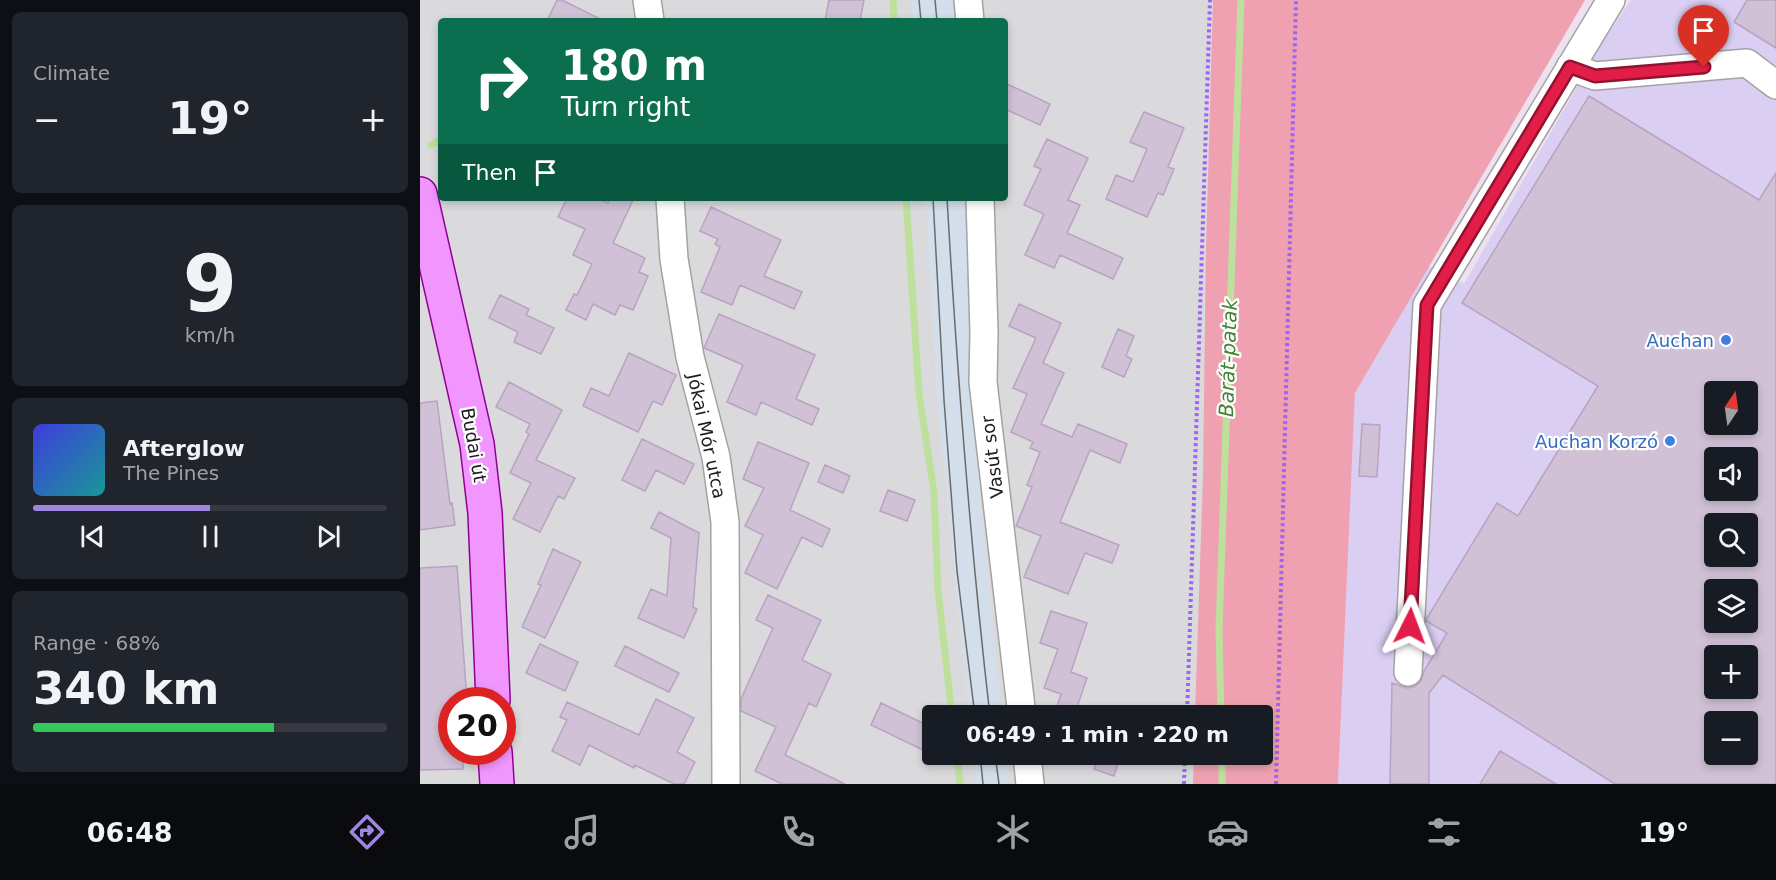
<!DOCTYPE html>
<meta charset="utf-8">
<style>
body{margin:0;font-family:"DejaVu Sans",sans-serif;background:#20242c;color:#f1f3f6;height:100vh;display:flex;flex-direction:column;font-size:22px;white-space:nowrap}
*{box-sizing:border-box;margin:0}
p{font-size:20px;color:#9ea1a6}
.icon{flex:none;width:33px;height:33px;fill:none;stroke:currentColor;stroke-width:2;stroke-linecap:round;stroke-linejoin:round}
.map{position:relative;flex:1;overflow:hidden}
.details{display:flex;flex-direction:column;gap:12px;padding:12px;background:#0d0f14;width:420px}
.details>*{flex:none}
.hud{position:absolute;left:18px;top:18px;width:570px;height:183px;border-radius:6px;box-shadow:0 3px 9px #0003;background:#0b6e4f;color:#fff;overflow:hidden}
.needle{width:39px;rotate:13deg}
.buttons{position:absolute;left:1284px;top:381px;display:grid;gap:12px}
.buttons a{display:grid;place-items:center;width:54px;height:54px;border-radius:6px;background:#171b24;box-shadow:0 3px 9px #0003;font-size:30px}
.speed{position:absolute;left:18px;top:687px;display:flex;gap:12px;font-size:30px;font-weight:700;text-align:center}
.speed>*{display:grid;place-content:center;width:78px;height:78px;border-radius:50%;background:#171b24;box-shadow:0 3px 9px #0003;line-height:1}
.speed .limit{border:9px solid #d22;background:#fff;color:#111}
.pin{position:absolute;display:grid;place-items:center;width:51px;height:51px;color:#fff;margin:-62px -26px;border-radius:50% 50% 50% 0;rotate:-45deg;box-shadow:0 0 6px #0007}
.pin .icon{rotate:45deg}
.me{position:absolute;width:66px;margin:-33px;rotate:3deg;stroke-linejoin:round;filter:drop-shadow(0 0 4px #0008)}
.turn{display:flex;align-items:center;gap:21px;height:126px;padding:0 24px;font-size:27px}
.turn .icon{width:78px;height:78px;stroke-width:2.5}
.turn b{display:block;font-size:42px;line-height:51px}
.then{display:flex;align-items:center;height:57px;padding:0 24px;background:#0003;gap:12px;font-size:22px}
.big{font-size:45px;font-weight:700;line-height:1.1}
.details .tile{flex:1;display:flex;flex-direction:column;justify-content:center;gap:9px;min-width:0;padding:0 21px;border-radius:9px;background:#20242c}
.details .dial{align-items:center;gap:0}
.dial b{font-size:78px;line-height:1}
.song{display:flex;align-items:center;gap:18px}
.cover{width:72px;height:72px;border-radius:9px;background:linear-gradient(135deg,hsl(240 70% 55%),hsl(180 70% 35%))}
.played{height:6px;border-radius:3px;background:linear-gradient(90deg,#9f86e2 50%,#363941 50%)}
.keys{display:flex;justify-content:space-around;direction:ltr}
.heat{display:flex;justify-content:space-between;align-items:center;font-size:33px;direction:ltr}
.charge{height:9px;border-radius:4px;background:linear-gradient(90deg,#34c759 68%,#363941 0)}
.trip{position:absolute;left:502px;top:705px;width:351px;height:60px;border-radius:6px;background:#171b24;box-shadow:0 3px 9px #0003;font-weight:700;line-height:60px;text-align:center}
.tab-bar{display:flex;height:96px;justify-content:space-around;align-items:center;background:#090b0e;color:#9ea1a6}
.tab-bar .icon{width:42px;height:42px}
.tab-bar .active{color:#9f86e2}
.tab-bar b{font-size:27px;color:#f1f3f6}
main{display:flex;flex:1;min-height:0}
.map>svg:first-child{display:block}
.residential{fill:#dad9db;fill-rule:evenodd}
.commercial{fill:#dacef2;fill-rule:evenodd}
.industrial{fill:#d2dee9}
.grass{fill:#efa1b1}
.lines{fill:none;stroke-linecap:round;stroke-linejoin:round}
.stream{stroke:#bde19d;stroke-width:7}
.building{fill:#d0c1d6;stroke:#b9a2c2;stroke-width:1.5;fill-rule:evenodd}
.minor-casing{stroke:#a3a3a3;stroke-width:30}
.major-casing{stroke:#900095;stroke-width:36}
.path{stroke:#a062ff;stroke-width:4;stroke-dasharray:3 3;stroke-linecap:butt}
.minor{stroke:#fff;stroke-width:27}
.major{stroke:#f196ff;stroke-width:33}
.tram{stroke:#6a6a6a;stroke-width:1.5}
.route-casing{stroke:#92132f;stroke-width:15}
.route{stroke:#e11d48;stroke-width:10}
.shop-dot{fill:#3f7fe0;stroke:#fff;stroke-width:2}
.labels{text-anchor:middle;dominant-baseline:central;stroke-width:4.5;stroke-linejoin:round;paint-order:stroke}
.shop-label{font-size:18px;fill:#366cbe;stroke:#fff;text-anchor:end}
.street-label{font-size:18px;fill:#1c1c1c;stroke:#fff}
.water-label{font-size:20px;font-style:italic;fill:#438333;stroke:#fff}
</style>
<main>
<section class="details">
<div class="tile"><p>Climate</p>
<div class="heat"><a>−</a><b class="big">19°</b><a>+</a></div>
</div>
<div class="tile dial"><b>9</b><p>km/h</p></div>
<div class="tile">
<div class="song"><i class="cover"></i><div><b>Afterglow</b><p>The Pines</p></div></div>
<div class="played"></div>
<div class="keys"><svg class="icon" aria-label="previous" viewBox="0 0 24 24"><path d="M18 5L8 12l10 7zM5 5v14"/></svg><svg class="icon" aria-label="pause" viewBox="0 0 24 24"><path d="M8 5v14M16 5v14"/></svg><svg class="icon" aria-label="next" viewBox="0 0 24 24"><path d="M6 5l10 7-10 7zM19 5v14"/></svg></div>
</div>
<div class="tile"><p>Range · 68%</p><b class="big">340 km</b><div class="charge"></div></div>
</section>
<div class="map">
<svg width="1356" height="784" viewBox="0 0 1356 784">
<rect width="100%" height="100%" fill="#eee1ef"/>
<!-- residential -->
<path class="residential" d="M0,0H491L494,21H21V198H506L517,394L549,715L513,716V754L553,755L556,784H0ZM32,700H82V752H32Z
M536,0H812L778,715H581L549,382L560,334L551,198H585V21H537Z
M585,755H776L774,784H588Z"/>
<!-- commercial -->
<path class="commercial" d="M1211,0H1356V784H918L935,393L1009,266L1044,284L1185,38ZM1294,392H1328V424H1294ZM1294,458H1328V490H1294ZM1294,524H1328V556H1294ZM1294,590H1328V622H1294ZM1294,656H1328V688H1294ZM1294,722H1328V754H1294Z"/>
<!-- industrial -->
<path class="industrial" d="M491,0H536L537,21H494Z
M506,198H551L560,334L549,382L581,715H549L517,394Z
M553,755H585L588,784H556Z"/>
<!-- grass -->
<path class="grass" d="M793,0H1165L935,393L918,784H773L774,755L843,754V716L775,715L783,475L786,247Z"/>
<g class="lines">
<!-- stream -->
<path class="stream" d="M473,0L474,21
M11,145L21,140
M486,198L499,393L514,493L518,590L532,716
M801,716L799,629L821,0
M537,754L540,784
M802,754V784"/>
</g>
<!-- building -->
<path class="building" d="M137,0H142L184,21H127Z
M409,0H444L440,21H405Z
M1327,0H1356V48L1314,22Z
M585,83L630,104L620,125L585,109Z
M1169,96L1339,200L1356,173V784H1195L1023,675L1009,693V784H970L972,683L987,688L994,687L1001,681L1004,671L1027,633L1006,621L1007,618L1077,503L1098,516L1178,386L1042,303ZM1294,392H1328V424H1294ZM1294,458H1328V490H1294ZM1294,524H1328V556H1294ZM1294,590H1328V622H1294ZM1294,656H1328V688H1294ZM1294,722H1328V754H1294Z
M724,112L764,128L748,167L754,169L743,195L738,193L727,217L686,199L696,175L713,182L727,149L710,142Z
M627,139L668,158L648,200L660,205L647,233L703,258L693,279L640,255L634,268L605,255L624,214L604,205L621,169L614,166Z
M147,198H176L188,203L190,198H214L193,243L225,258L219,272L228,276L213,310L200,305L195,315L173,304L166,320L146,310L154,294L157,295L172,264L153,255L165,229L138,217Z
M291,207L361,240L344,276L382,292L374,309L320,285L312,305L281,292L300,247L295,244L298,239L280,231Z
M80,295L109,309L106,315L134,328L121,354L94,342L98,332L69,318Z
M599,304L641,323L623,363L644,373L621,424L652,437L658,424L707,444L700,463L670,450L640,522L699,545L692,563L665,553L648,594L604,577L621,536L596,526L612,487L607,485L620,452L610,448L613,442L591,432L607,394L593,388L616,338L589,326Z
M299,314L395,355L376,399L399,409L392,425L341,402L336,415L307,402L323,365L284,348Z
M698,329L714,336L706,356L712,359L704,377L682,367Z
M209,353L256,375L242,405L233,401L218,432L163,406L171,388L189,396Z
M89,382L142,410L116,460L155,478L144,499L138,496L120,532L93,519L111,483L90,473L109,434L106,432L110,424L76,407Z
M17,401L30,504L32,503L35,525L0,530V403Z
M942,424L960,425L957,477L939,476Z
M222,439L274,464L264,484L236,470L225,491L202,480Z
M338,442L389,463L370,510L410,529L402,547L382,537L357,589L325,573L343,535L325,526L344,488L323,479Z
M405,465L430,476L423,493L398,482Z
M468,490L495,500L487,521L460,511Z
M239,512L279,533L273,607L277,609L264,638L218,618L231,589L247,596L251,538L231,528Z
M133,549L161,562L125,638L102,627L121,585L118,584Z
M37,566L47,700H32V752H43V769L0,770V568Z
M348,595L401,620L382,660L411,674L396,707L389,703L365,755L425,784H362L335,771L356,727L321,711V699L353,628L336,620Z
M631,611L667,623L651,672L667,678L654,716H634L641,694L624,688L638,649L620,643Z
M120,644L158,662L145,691L106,673Z
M205,646L259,673L249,692L195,666Z
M236,699L274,718L257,752L275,762L264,784H254L215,765L214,768L169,745L160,765L132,751L147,720L140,717L147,702L219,735Z
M461,703L513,728V740L507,752L451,725Z
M1080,751L1136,784H1060Z
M679,754H701L694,776L674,769Z"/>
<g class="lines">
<!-- minor casing -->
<g class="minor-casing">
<path id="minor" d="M227,0L230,21
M548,0L550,21
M1150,67L1175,76L1327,63L1356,85
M250,198L254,259L270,357L296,457L305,522L306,784
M560,198L564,332L563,382L602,716
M988,672L1007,305L1191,0
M607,754L610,784"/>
</g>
<!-- major casing -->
<g class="major-casing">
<path id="major" d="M0,194L57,444L65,513L73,700
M75,752L77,784"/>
</g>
<!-- path -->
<path class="path" d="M767,716L790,0
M764,784L765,754
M856,784L876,0"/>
<!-- minor -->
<use href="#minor" class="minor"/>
<!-- major -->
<use href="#major" class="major"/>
<!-- tram -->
<path class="tram" d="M499,0L501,21
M515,0L517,21
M513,198L524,400L537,571L555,716
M527,198C537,371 550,543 570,716
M560,754L563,784
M575,754L579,784"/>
</g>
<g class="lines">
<!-- route casing -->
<g class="route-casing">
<path id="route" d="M990,626L1007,305L1150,67L1175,76L1284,67"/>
</g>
<!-- route -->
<use href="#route" class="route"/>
</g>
<!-- markers -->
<g class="shop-dot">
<circle cx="1306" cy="340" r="6"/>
<circle cx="1250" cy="441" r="6"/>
</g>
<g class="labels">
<!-- shop labels -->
<g class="shop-label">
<text x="1294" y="340">Auchan</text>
<text x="1238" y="441">Auchan Korzó</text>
</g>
<!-- street labels -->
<g class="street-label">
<text transform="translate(287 436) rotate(78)">Jókai Mór utca</text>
<text transform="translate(54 445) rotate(80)">Budai út</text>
<text transform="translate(572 457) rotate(-97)">Vasút sor</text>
</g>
<!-- water labels -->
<g class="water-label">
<text transform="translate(808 358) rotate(-88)">Barát-patak</text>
</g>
</g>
</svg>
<div class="buttons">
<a><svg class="needle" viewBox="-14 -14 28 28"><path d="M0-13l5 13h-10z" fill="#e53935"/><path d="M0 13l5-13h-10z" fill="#9ea1a6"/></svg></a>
<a><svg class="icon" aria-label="sound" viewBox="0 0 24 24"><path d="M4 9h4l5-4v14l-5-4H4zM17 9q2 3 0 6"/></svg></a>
<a><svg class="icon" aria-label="search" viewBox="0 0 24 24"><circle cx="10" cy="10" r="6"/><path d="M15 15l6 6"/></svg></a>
<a><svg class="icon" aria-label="layers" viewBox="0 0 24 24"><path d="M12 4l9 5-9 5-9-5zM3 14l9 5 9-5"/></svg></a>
<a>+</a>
<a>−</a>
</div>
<div class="speed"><div class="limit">20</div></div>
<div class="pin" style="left:1284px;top:67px;background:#d93025"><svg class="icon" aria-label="arrive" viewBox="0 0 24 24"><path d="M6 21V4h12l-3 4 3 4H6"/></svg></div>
<svg class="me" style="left:990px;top:626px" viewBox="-20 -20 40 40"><path d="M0-17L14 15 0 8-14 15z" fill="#e11d48" stroke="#fff" stroke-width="4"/></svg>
<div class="trip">06:49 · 1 min · 220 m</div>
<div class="hud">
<div class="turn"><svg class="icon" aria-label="right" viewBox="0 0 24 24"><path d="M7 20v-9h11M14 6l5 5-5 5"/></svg><div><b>180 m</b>Turn right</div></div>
<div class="then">Then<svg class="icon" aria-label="arrive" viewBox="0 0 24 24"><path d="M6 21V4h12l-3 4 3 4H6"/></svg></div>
</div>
</div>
</main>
<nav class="tab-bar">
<b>06:48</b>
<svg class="icon active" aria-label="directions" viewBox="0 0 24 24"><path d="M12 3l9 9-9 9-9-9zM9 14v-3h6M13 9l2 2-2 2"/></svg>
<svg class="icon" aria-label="music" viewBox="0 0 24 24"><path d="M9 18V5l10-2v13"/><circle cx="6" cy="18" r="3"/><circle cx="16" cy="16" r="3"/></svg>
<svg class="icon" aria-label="phone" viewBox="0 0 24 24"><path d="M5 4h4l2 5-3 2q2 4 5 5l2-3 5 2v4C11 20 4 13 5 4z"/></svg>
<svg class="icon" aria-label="climate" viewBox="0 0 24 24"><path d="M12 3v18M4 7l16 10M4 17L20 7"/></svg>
<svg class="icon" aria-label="car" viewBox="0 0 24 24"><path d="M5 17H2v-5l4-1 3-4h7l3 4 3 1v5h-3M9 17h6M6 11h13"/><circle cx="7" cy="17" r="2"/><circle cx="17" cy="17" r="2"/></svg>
<svg class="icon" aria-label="filters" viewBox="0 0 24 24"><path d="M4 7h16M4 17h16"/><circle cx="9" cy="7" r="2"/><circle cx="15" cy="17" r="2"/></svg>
<b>19°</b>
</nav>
